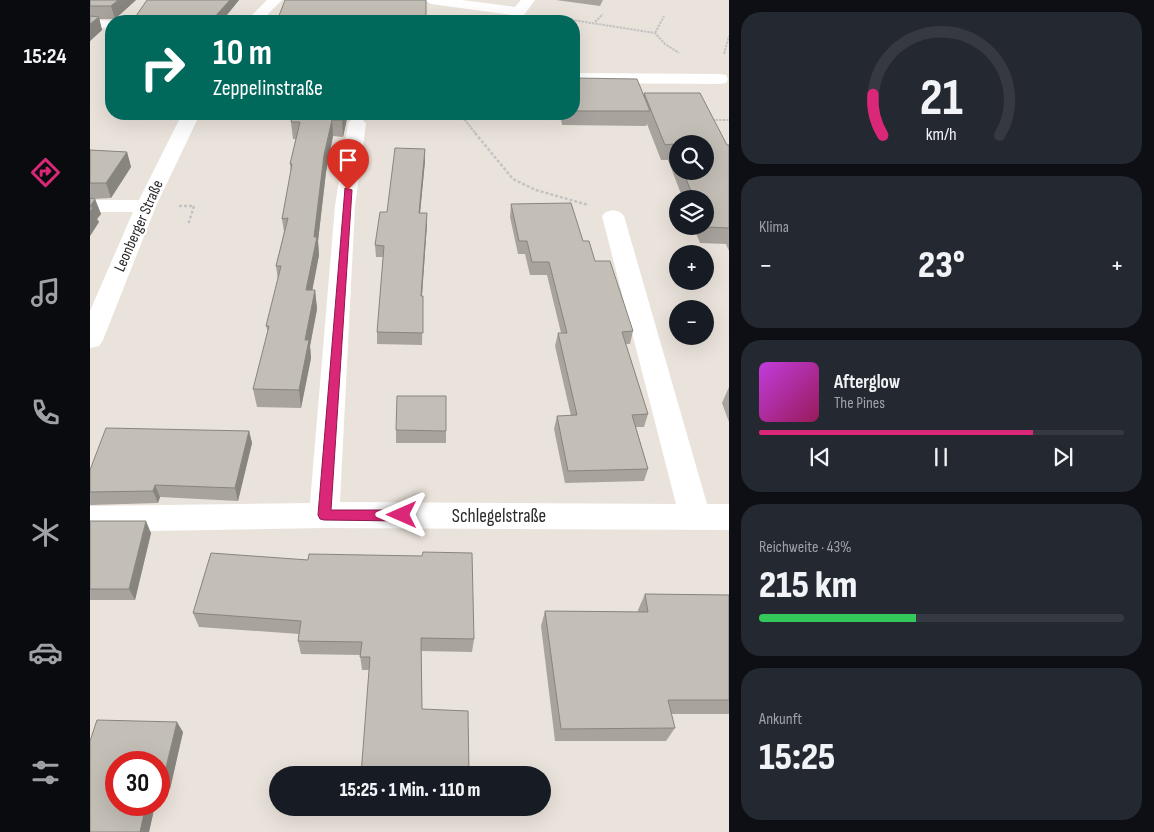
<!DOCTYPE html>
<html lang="de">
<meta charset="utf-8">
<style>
body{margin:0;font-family:"Sofia Sans Condensed",sans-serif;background:#242831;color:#f1f3f6;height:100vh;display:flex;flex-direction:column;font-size:19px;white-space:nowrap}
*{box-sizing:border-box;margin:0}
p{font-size:16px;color:#9ea1a6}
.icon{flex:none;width:28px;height:28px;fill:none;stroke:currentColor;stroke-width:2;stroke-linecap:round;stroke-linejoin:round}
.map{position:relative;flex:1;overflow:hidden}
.side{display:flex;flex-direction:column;gap:12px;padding:12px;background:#0d0f14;width:425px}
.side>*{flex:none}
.banner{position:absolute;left:15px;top:15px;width:475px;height:105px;border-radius:20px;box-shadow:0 5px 20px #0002;background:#00695c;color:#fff;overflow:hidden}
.tools{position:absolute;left:579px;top:135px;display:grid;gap:10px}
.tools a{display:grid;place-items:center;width:45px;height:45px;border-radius:50%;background:#171b24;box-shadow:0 5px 20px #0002;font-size:25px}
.speed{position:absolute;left:15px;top:751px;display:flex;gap:10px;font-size:25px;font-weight:700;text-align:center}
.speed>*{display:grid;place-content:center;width:65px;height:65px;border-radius:50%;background:#171b24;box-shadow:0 5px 20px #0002;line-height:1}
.speed .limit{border:8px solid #d22;background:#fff;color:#111}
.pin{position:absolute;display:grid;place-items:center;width:42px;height:42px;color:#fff;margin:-51px -21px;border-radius:50% 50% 50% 0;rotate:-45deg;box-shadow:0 0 5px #0007}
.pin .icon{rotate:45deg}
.me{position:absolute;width:55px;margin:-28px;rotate:270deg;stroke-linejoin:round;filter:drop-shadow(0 0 4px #0008)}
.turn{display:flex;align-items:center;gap:18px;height:105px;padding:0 25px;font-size:22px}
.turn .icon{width:65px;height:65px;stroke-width:2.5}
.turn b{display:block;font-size:35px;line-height:42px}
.big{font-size:38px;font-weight:800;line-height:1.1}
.side .card{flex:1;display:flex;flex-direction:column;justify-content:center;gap:8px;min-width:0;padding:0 18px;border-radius:20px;background:#242831}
.side .dial{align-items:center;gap:0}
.dial svg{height:130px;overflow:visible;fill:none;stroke:#363941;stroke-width:7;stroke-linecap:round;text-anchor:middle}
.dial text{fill:#f1f3f6;stroke:none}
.song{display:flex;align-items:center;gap:15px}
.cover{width:60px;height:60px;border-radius:8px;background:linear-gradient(135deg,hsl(290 70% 55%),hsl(330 70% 35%))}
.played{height:5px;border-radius:2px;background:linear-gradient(90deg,#db2777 75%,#363941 75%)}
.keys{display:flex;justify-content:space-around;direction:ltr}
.heat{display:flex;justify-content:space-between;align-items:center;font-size:28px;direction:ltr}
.charge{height:8px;border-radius:4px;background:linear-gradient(90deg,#34c759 43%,#363941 0)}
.trip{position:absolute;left:179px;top:766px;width:282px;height:50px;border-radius:25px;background:#171b24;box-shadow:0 5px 20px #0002;font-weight:800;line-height:50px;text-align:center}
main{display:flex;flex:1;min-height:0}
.tabs{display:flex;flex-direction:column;width:90px;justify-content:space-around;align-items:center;background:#090b0e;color:#9ea1a6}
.tabs .icon{width:35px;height:35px}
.tabs .active{color:#db2777}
.tabs b{font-size:22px;color:#f1f3f6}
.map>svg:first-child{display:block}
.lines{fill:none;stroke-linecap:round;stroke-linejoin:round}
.path-far1{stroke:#c3c3c3;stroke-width:2;stroke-dasharray:2.5 1;stroke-linecap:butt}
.path{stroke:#c3c3c3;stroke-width:2.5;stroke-dasharray:3 2;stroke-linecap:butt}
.minor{fill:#fff;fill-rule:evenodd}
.wall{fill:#a8a39d;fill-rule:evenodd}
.shaded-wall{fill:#88857f}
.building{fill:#c3beb6;stroke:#88857f}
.route{fill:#db2777;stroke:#8e194d}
.labels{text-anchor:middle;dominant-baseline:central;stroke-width:4;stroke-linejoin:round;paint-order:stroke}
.far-street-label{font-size:16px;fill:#292929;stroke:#fff}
.street-label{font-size:19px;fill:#292929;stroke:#fff}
</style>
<main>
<nav class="tabs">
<b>15:24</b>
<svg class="icon active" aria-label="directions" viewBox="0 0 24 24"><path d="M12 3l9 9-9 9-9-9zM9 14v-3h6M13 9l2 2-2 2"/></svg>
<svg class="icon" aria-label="music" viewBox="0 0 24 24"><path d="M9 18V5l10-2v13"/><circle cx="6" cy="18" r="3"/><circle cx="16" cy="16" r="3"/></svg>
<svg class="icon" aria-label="phone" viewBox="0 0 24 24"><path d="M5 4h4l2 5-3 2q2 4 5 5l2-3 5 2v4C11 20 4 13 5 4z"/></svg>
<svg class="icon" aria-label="climate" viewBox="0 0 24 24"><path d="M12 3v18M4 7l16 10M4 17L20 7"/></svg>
<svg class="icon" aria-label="car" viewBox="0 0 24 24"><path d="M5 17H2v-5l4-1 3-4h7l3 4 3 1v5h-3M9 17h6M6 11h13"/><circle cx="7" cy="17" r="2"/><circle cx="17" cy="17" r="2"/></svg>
<svg class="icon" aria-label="filters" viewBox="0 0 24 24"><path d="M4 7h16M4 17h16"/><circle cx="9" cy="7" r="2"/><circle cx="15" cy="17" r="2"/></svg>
</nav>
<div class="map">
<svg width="639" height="832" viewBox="0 0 639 832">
<rect width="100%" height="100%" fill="#eae3db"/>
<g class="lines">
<!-- path-far1 -->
<path class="path-far1" d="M457,16L565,33L575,44L589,53
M505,22L513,14
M565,33L574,16
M634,54L639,36
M370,114L386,134
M622,120H639"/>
<!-- path -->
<path class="path" d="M385,133L423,179L446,190L498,205
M89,206H104L98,225"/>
<!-- minor -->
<path class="minor" d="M177,0H192L171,21H156Z
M334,0H372L425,7L431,0H445L434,15L429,16L341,4Z
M0,20L27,21H21V28H0Z
M484,73L630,74L636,75L638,79L636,83L630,84L484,83Z
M92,114H110L66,206L13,340L9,346L0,348V311L43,212H0V200H49Z
M267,119L273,120L276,124L265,206L250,502L586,504L512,216L516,212L523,210L530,212L534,216L617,504H639V530L234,528L0,532V506L220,503L245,206L258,124L261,120Z"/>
</g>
<!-- wall -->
<path class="wall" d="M0,0H46L25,19H9L12,30L0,41Z
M149,0L132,21H48L46,16Z
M466,0H513L510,6Z
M484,78L553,96L554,93L637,145H639V251L636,244L610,243L603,226H615V199H593L578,160H571L557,124L556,126L472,125L470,114H484ZM588,144L615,171H588Z
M258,114L253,137L243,136L236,172L228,241L229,255L222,290H225L227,309L220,346L221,358L211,408L167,407L163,389L178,332L176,326L188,280L186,266L194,232L192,219L201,173L200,164L206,139H203L201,122Z
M335,149V161L330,213L337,224L332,296H333L332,345L287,344V332L293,257H286L285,245L297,212Z
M0,150L37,152L41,167L21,198L3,199H5L11,214L7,219L9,222L0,236Z
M421,204L493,241L505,261L543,331L540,344H536L558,414L554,427H546L558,469L554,481L475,483L464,429L467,416H481L465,346L468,333H471L457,275H440L435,254H428L420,217Z
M639,387V422L632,403Z
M306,430L356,431V443H306Z
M159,431L162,443L148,501L70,497L68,503L0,505V470Z
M0,521L61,533L45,600H0Z
M121,553L384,639L382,652L331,651L332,709L379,775L279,670H272L270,655L211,654L208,641L209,634L109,627L103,613Z
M555,594L639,595V714H581L585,728L576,741H465L451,626L455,611L548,612V610Z
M93,732L80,789L69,788V790V762L26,805H65L59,832H0Z"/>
<!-- shaded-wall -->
<path class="shaded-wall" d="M28,0H46L25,19L21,6Z
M140,0H149L132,21H121Z
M9,17L12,30L0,41V24Z
M253,114H258L253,137L252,120Z
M242,120L243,136L236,172L228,241L229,255L219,308L216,290L234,155Z
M335,149V161L329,224V213Z
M37,152L41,167L21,198L16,183Z
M5,199L11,214L7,219L9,222L0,236V207Z
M337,213V224L331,308V296Z
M225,290L227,309L220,346L221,358L211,408L209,390L215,340Z
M159,431L162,443L148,501L145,488Z
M65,485L70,497L68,503L63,491Z
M56,521L61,533L45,600L39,589Z
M87,722L93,732L80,789L73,780Z
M56,805H65L59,832H50Z"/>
<!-- building -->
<path class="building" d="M0,0H28L21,6H0Z
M57,0H140L121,21H54L46,16Z
M195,0H336V21H187Z
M0,16L9,17L0,24Z
M484,78L547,79L560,111H484Z
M554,93H610L637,145H639V228L615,227V199H604L593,171H615V144H588V157L583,144L575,145Z
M203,114H253L252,120H242L234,155L224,237H227L216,290H225L215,340H219L209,390L163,389L179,326H176L191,266H186L198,218L192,219L202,164H200L210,122H201Z
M305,148L335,149L329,213H337L331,296H333V333L287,332L294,246L285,245L290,212H297Z
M0,150L37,152L16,183H0Z
M0,198L5,199L0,207Z
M481,203L493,241H499L505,261H520L543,331L532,332L558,414L542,415L558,469L478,471L467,416L487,415L468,333H477L459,262H442L437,241H429L421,204Z
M0,207H3L0,212Z
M307,396H356V431L306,430Z
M16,428L159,431L145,488L65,485L63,491L0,492V470Z
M0,521H56L39,589H0Z
M333,552L382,553L384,639L331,638L332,709L378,711L379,775H271L280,657H270L272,642L208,641L211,621L103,613L121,553L218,560L219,554L332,556Z
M555,594L639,595V700H578L585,728L471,729L455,611L558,612Z
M7,720L87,722L73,780H69V762H26V805H56L50,832H0V741Z"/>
<!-- route -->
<path class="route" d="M255,188L262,190L241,510H312L317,512L318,515L317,519L312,521L234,520L230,519L228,515Z"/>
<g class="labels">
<!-- far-street labels -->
<g class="far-street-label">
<text transform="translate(49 226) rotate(-66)">Leonberger Straße</text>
</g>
<!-- street labels -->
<g class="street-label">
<text x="409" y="516">Schlegelstraße</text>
</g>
</g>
</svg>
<div class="tools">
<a><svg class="icon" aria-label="search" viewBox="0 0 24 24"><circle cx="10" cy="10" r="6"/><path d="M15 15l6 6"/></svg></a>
<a><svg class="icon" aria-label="layers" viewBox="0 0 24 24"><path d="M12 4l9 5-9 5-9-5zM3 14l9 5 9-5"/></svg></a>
<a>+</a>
<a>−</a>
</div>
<div class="speed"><div class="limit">30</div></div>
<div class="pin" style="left:258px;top:190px;background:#d93025"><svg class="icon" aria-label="arrive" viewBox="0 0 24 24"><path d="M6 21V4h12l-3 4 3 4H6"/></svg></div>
<svg class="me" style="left:312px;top:515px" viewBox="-20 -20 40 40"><path d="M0-17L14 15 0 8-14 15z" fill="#db2777" stroke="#fff" stroke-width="4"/></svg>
<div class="trip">15:25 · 1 Min. · 110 m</div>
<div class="banner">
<div class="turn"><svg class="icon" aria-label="right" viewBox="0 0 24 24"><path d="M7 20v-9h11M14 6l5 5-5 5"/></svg><div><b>10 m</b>Zeppelinstraße</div></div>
</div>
</div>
<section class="side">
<div class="card dial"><svg viewBox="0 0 100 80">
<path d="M14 69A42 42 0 1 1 86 69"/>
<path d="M14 69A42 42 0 0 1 8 44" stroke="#db2777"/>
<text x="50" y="56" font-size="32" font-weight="700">21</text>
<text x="50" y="72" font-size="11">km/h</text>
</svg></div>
<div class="card"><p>Klima</p>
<div class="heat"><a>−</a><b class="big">23°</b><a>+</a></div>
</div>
<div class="card">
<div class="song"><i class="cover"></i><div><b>Afterglow</b><p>The Pines</p></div></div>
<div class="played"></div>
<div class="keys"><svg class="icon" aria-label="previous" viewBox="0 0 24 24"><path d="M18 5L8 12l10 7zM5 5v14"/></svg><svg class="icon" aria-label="pause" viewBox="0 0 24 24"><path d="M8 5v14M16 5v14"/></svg><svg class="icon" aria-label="next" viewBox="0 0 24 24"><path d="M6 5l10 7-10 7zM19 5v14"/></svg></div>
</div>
<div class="card"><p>Reichweite · 43%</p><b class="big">215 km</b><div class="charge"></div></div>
<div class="card"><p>Ankunft</p><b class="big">15:25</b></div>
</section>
</main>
